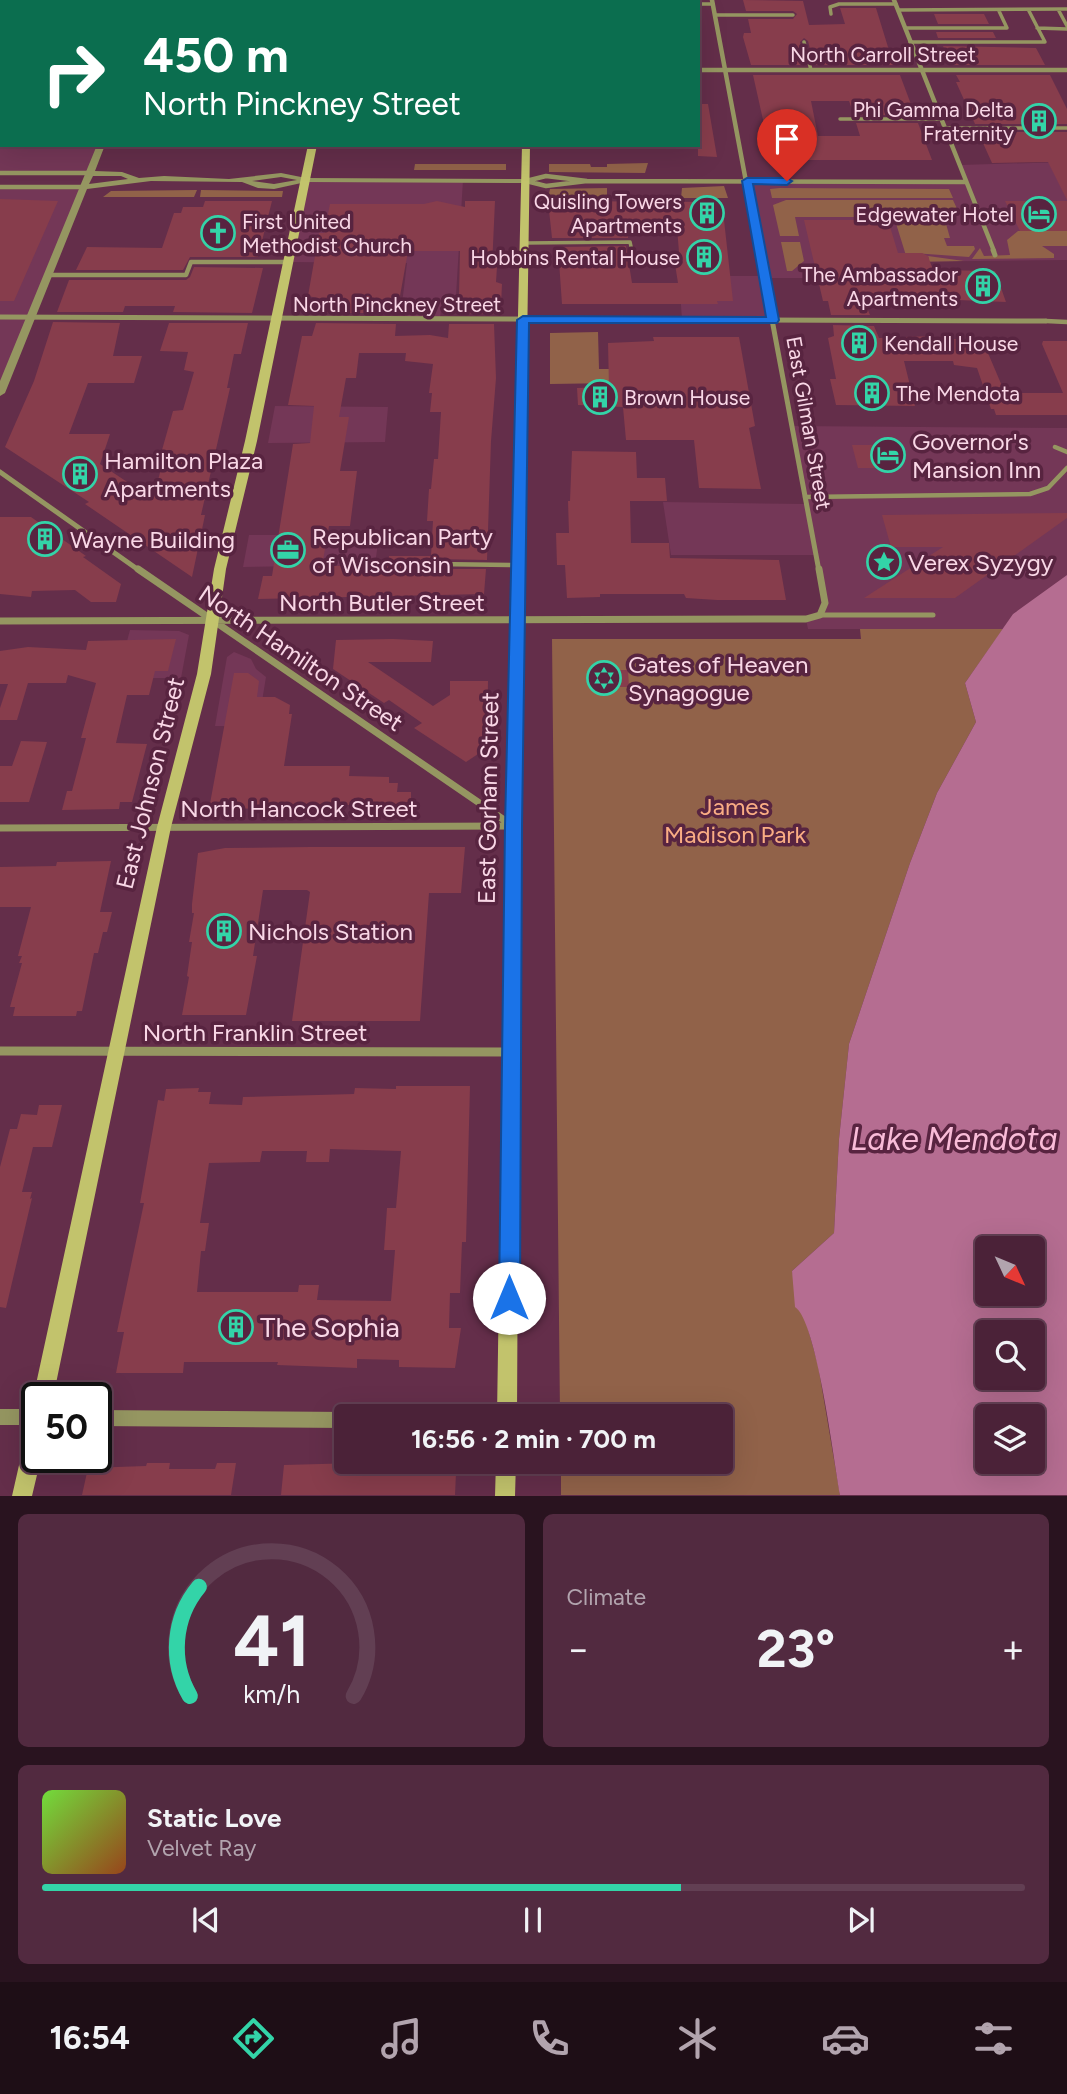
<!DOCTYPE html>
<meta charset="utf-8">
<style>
body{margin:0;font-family:Figtree,sans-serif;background:#522a40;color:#f1f3f6;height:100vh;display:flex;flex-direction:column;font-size:26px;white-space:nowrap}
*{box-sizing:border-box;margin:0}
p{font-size:23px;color:#b2a4ae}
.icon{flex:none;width:38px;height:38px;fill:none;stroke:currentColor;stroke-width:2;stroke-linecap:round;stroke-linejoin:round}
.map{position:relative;height:1496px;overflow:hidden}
.panel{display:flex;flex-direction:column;gap:18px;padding:18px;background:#29131f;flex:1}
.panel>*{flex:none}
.guide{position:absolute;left:0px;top:0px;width:700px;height:147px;box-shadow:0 7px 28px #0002,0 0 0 2px #623f53;background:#0b6e4f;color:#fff;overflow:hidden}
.needle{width:46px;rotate:134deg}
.fabs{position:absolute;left:975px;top:1236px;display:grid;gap:14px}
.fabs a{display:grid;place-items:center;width:70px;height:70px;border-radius:7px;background:#4b2238;box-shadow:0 7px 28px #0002,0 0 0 2px #623f53;font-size:35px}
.speed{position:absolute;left:21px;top:1382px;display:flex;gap:14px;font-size:35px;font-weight:700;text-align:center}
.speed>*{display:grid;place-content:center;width:91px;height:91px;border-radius:50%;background:#4b2238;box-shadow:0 7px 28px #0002,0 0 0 2px #623f53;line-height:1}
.speed .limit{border:4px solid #111;border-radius:10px;background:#fff;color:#111}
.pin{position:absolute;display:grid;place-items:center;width:60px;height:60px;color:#fff;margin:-72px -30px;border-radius:50% 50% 50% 0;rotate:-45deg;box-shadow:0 0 7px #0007}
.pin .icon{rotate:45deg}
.me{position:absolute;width:77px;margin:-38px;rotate:0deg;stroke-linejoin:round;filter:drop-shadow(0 0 5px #0008)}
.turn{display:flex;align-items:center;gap:24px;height:147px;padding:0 28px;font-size:32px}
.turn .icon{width:91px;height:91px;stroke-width:2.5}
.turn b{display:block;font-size:49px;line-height:60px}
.big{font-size:52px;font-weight:700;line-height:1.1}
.panel .tile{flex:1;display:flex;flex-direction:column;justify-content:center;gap:10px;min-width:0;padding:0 24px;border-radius:10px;background:#522a40}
.panel .dial{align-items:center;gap:0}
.dial svg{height:182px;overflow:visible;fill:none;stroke:#623f53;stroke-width:7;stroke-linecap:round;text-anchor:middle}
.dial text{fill:#f1f3f6;stroke:none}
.song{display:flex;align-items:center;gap:21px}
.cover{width:84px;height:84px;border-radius:10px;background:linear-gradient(135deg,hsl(100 70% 55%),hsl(20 70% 35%))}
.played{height:7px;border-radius:4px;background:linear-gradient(90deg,#33d4a8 65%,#623f53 65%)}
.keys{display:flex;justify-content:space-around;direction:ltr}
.heat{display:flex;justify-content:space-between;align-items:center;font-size:38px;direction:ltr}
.panel .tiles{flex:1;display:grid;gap:18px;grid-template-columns:1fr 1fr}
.tile:last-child{grid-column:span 2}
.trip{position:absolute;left:334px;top:1404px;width:399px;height:70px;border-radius:7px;background:#4b2238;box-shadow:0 7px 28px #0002,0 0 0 2px #623f53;font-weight:700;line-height:70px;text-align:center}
.tab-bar{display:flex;height:112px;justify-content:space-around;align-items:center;background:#1e0e16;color:#b2a4ae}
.tab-bar .icon{width:49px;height:49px}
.tab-bar .active{color:#33d4a8}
.tab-bar b{font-size:32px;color:#f1f3f6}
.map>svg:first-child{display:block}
.built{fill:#743757}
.green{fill:#916249}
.water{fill:#b56d91;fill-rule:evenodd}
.building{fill:#873d4c;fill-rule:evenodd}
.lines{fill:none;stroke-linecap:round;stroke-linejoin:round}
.service-far2{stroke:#959661;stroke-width:3.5}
.service-far1{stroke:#959661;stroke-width:4.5}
.service{stroke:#959661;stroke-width:5}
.pedestrian{stroke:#959661;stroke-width:3.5}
.minor-far3{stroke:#959661;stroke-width:4.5}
.minor-far2{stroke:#959661;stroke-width:5}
.minor-far1{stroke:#959661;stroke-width:7}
.minor{stroke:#959661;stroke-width:9}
.tertiary{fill:#959661;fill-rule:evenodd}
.secondary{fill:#c2c36c;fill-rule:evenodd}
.route{fill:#1a73e8;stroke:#114b97;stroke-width:2}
.labels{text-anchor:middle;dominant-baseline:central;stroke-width:7;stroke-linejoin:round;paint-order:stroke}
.far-street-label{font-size:21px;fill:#f9d7e6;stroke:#582440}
.far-poi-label{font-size:21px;fill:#f9d7e6;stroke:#582440;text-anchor:end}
.poi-label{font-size:24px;fill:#f9d7e6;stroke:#582440;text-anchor:start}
.street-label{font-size:24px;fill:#f9d7e6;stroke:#582440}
.park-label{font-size:24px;fill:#faad84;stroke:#582440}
.near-poi-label{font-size:28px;fill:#f9d7e6;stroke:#582440;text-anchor:start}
.near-water-label{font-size:32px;font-style:italic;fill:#f9bcd8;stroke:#582440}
</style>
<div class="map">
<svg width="1067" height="1496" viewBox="0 0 1067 1496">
<rect width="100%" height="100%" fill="#642e4a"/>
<!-- built -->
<path class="built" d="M0,0H344L2,2V145H101L89,173H0Z
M1067,162V260L898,262L903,278H765L773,320H682L679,276H764L747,181L965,182L960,165Z
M305,180H463L456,296H442L440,320H400L407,263L289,262Z
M0,187H84L0,393Z
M275,406L388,407L385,442L268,443Z
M792,426L1067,428V575L1013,614L1003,629H808L806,619L823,611L816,555H671L663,502L806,504Z
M249,535H379L375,565L243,567Z
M130,630L179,631L189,635L181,678H117Z
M234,652L251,659L256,669L266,677L258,726H215L227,657Z"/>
<!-- green -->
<path class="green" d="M648,163L645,173L549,172V164H590L591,167H607V164Z
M415,164H506V170H414Z
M724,186L728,198H681L682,188Z
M607,188V197L548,198L550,189Z
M780,188L946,189H949L953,198H772L770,189Z
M197,190L194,197H103L111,191Z
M201,190L277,191H283L282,197H200Z
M786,200H953L959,213H943L950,238H944L947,246H974L975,249L969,257L913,253L929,259L928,256L964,261L908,262L894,217H795L799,236H780L773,205Z
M1018,231H1067V246H1042L1054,254V258L972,259L980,248L984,256L1010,255L1007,240Z
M781,242H800L804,261L792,271H787Z
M598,332L599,369H615L616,383L550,384V333Z
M860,629H1003L965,683L976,722L937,793L910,863L849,1044L839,1139L834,1233L792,1271L818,1365L840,1495H561V1461H721V1416H560L552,639H861Z"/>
<!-- water -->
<path class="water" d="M1067,575V1495H840C834,1463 817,1321 795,1307L792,1271L834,1233L839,1139L849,1044L910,863L937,793L976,722L965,683L1013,614ZM987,1248H1032V1293H987ZM987,1332H1032V1377H987ZM987,1416H1032V1461H987Z"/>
<!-- building -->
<path class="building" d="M743,0L803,1L809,25L845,24L840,8H876L888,47L897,65H814L808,41L804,38L800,42L805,65H751L743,37L744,33H751L748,19H793L797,14L793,11H746Z
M934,14H984L989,24H938Z
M936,32H993L996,38H938Z
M943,46L1036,48L1045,65H952Z
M753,75H900L915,115H854L849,101H811L818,136H860L856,123H918L932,160H772Z
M956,75H1050L1067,109V124H975L956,82H960Z
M698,104H708L717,157L698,156Z
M978,132H1067V200L1048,162L992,163Z
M0,199L58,201L14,301H0Z
M205,201H272L258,257H190L183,270H76L87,247L162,248L174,213H181L183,207H203Z
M437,201L465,207V201H495L492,267H497L496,282L502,284L501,305L494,306V314L450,313L452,296H459L460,251H408L397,313H319L322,299L308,296L319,233H324L330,204H424Z
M548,201L722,202L733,301H717L718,304H562L558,247L626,246L632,283H678L675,264H680L677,228L628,229V238H552Z
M1005,201H1067V231H1020Z
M804,220H888L898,253H922L928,256L933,270L995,271L1006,302L908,298L909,302L865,303L870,315H831L828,301H823Z
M194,267L263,268L252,313L173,312L175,306H125L123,312H57L69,280H186L190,277Z
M53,322L120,323L113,356H142L134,383H88L69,434H110L100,464L153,499L166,450H162L173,411L183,410L194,372L184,370L188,352L160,351L169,323H248L241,354H234L227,388H230L201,515H205L192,577L85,504L89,502L5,447L34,381Z
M316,323L396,324L395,336L430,335L448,338L449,324H494L496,378L491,441L487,560L435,559L430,563L435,569H486L484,594L258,599L263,576H272L293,444L310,443L314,406L288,405L302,336H312ZM359,353H406L405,361L433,364L429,393H432L430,412H441L438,459H434L431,489H429L427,521H433L431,556H389L388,565L322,566L329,526H350L357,471H340L349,417H339L346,378H356Z
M833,325L874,326L879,338L933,336L934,339H982L1005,393H1063L1042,344L1043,341H1067V415H996L994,409H991L977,368L954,365L953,361H904L915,406L836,405L830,379H836L828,338L834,336Z
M653,337H739L755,426L749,428L761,489L699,488L694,440H626L623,407L578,405L577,388L609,387L608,343L654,341Z
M852,445H887L892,468H858Z
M572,451L636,452L637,478H665L667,501H630L631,543H669L670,558L779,560L786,600H717L686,598L684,594H600V597L567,598L565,565H557L556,533H569L568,501H570Z
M1067,513V518L955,598H864L943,547H891L882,515Z
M0,517H31L86,556L83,557L121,584L116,602H91L75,590L32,591L31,597L0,594Z
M176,639L168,671H155L149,695H127L116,743L147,744L132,802H120L119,809L62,810L67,791H72L86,738H81L96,683L68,675L66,683H28L17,720H0V708L8,684H0V651L28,647L86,650L88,641Z
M393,639L433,641L431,662H368L433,706L450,695V681H488L487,748L466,762L414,728L422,723L389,700L384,703L333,669L336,640Z
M588,670H628L629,687H589Z
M234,673H248L259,681L257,697H275L290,705L289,714H292L284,766H350L349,776L389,777V783H398L397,792H411V810H368V807L358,805H327V808L209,809Z
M21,741L47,742L29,802H0V766H12Z
M311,847H465L461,893H429L420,1021H292L310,892L307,890H263L253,956H257L246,1015H182L189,977L187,976L192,942H189L194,913H192V904L198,853L225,848Z
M111,861L100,912H112L107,932H103L98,953H94L82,1011H77L76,1016H13L15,1007H10L22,963H19L22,956H18L31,907H0V867L56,866L57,862Z
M396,1086H470L466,1242H462L460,1293H450L449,1328H461L455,1368L399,1367V1360L357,1359V1368L277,1365L278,1362H184L183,1373H116L124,1332H117L144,1203H140L158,1100L164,1101L166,1089L199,1088L198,1092H211L209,1104L242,1105L243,1097L354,1094L355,1088L396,1089ZM330,1149L401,1151L396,1208H387L385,1237L384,1250H395L391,1301L317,1300L319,1285H299L298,1292H197L201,1251H205L209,1223H200L209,1163L260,1162L262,1151H307L306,1162H329Z
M39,1105H62L52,1147H33L22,1192H32L30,1199L32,1198L6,1308L0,1307V1167L10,1129H17L21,1114L37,1115Z
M394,1462V1474L456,1473L455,1495H281L284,1465Z
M147,1463H170L169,1469H215L217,1463H236L231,1495H82L88,1468L146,1466Z"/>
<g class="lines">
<!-- service-far2 -->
<path class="service-far2" d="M635,0L640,2
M698,4H713
M898,10L1067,9
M1059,11L1067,26
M831,14L830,7L839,4H896
M715,15H793
M905,28H1007L999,11
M1037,28L1067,29
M804,42L811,70
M910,42H1045L1029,11
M840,119H941
M945,128H1067
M0,134L2,131
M525,243L630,242L632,251"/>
<!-- service-far1 -->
<path class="service-far1" d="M631,250L633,259
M48,275H186L191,262H288
M1046,321L1067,322
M1055,447L1067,452
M805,497L1030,494L1048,488L1067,468
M435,564L518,565"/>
<!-- service -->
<path class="service" d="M820,615H933"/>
<!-- pedestrian -->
<path class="pedestrian" d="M154,2L160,0"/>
<!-- minor-far3 -->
<path class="minor-far3" d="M712,0L759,251
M894,0L994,251
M698,70H1067
M0,173H89
M526,181L546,176L587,181L966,182
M530,182L546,186L587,181
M0,187H84"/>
<!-- minor-far2 -->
<path class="minor-far2" d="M759,250L819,571
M993,250L995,255
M0,317L1046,321
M0,472L140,571"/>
<!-- minor-far1 -->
<path class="minor-far1" d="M138,569L513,826
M0,621L806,619L820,615L825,603L819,569
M0,828L513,826"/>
<!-- minor -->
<path class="minor" d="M0,1051L510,1052"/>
<!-- tertiary -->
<path class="tertiary" d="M97,145H105L95,171L122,172L139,178L164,176L229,179L281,173L306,178L526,179L530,181L526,183L306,182L274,189L258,188L242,182L151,181L87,189L5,393L0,396V381ZM93,176H121L128,179L89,184ZM281,177L297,180L274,184L252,181Z
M0,1409H37V1425H0Z
M96,1410L346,1412L353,1416H346V1428L96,1426Z"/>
<!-- secondary -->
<path class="secondary" d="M340,0H348V2H340Z
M525,0H533V2H525Z
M308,145H317L257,441L226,569L211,674L171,827L53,1398H37V1405L33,1398L157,827L197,674L214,569L245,441Z
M522,145H530L520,826L517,1416H497L506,826Z
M37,1421V1458H41L32,1496H12L27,1430L30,1424Z
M496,1461H516L515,1496H495Z"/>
</g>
<!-- route -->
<path class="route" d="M747,178H787L792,181L787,185L753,184L779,320L777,323H529L522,826L520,1298L517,1304L509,1307L502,1304L499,1298L505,826L517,320L523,316L766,317L742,181Z"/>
<!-- icons -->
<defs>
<g id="building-ring" transform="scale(1.75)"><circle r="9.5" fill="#582440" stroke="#33d4a8" stroke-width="1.5"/><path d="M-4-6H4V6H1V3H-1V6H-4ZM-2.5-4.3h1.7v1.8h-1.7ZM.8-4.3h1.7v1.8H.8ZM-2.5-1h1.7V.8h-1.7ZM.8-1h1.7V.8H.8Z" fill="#33d4a8"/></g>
<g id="hotel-ring" transform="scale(1.75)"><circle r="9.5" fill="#582440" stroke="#33d4a8" stroke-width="1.5"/><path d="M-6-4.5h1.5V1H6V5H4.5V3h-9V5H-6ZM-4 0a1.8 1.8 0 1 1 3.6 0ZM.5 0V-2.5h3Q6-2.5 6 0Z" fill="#33d4a8"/></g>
<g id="church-ring" transform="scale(1.75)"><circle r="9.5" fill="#582440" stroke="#33d4a8" stroke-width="1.5"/><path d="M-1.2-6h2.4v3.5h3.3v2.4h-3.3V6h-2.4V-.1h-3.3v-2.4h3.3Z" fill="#33d4a8"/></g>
<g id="office-ring" transform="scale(1.75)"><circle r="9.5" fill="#582440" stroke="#33d4a8" stroke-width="1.5"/><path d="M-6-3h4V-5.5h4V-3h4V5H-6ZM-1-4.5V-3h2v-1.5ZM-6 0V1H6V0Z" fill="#33d4a8"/></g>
<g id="sight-ring" transform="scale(1.75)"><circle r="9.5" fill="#582440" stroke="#33d4a8" stroke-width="1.5"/><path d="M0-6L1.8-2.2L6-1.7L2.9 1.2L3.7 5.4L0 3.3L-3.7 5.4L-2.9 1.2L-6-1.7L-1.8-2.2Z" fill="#33d4a8"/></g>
<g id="synagogue-ring" transform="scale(1.75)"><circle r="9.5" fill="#582440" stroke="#33d4a8" stroke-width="1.5"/><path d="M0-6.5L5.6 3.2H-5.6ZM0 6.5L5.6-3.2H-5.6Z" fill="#33d4a8"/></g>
</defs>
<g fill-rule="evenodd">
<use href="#building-ring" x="1039" y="121"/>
<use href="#building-ring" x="707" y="213"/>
<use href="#hotel-ring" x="1039" y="214"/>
<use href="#church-ring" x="218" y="233"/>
<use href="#building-ring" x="704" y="257"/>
<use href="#building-ring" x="983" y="286"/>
<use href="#building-ring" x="859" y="343"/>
<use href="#building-ring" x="872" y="393"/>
<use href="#building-ring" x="600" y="397"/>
<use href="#hotel-ring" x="888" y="455"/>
<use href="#building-ring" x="80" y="474"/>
<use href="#building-ring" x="45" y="539"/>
<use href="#office-ring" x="288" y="550"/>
<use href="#sight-ring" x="884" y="562"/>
<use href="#synagogue-ring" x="604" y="678"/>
<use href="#building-ring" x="224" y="931"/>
<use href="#building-ring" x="236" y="1327"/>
</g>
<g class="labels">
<!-- far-street labels -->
<g class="far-street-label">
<text x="883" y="54">North Carroll Street</text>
<text x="397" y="304">North Pinckney Street</text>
<text transform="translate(809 423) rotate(80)">East Gilman Street</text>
</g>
<!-- far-poi labels -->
<g class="far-poi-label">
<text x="1014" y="109">Phi Gamma Delta<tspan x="1014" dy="24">Fraternity</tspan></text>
<text x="682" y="201">Quisling Towers<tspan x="682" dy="24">Apartments</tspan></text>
<text x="1014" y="214">Edgewater Hotel</text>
<text x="242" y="221" text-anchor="start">First United<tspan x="242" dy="24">Methodist Church</tspan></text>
<text x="680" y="257">Hobbins Rental House</text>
<text x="958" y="274">The Ambassador<tspan x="958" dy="24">Apartments</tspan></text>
<text x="884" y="343" text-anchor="start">Kendall House</text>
<text x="896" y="393" text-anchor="start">The Mendota</text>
<text x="624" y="397" text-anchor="start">Brown House</text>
</g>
<!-- poi labels -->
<g class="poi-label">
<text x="912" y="441">Governor's<tspan x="912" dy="28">Mansion Inn</tspan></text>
<text x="104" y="460">Hamilton Plaza<tspan x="104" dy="28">Apartments</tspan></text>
<text x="312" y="536">Republican Party<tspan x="312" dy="28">of Wisconsin</tspan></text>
<text x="70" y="539">Wayne Building</text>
<text x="908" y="562">Verex Syzygy</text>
<text x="628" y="664">Gates of Heaven<tspan x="628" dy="28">Synagogue</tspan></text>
<text x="248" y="931">Nichols Station</text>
</g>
<!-- street labels -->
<g class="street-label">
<text x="382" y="602">North Butler Street</text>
<text transform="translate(301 658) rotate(34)">North Hamilton Street</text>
<text transform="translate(150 783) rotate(-76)">East Johnson Street</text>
<text transform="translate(488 798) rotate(-89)">East Gorham Street</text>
<text x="299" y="808">North Hancock Street</text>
<text x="255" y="1032">North Franklin Street</text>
</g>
<!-- park labels -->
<g class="park-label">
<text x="735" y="806">James<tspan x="735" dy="28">Madison Park</tspan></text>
</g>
<!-- near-poi labels -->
<g class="near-poi-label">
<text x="260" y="1327">The Sophia</text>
</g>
<!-- near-water labels -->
<g class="near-water-label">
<text x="954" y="1139">Lake Mendota</text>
</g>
</g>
</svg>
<div class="fabs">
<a><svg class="needle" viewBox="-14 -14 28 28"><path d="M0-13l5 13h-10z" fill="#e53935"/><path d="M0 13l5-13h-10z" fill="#b2a4ae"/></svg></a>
<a><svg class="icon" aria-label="search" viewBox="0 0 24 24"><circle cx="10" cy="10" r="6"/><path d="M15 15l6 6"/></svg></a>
<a><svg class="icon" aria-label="layers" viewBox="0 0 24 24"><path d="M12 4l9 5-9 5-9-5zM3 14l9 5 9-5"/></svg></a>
</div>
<div class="speed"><div class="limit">50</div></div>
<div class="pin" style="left:787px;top:181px;background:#d93025"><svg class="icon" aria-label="arrive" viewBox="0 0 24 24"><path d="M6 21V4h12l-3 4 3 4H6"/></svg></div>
<svg class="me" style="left:509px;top:1298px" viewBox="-20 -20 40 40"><circle r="19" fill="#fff"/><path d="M0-13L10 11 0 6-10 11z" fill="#1a73e8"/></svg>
<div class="trip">16:56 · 2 min · 700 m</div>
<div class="guide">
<div class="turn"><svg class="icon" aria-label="right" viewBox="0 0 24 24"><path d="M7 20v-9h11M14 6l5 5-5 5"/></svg><div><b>450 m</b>North Pinckney Street</div></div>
</div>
</div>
<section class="panel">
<div class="tiles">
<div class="tile dial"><svg viewBox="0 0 100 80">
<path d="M14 69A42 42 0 1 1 86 69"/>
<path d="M14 69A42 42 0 0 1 18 21" stroke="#33d4a8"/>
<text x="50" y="56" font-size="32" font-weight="700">41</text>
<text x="50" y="72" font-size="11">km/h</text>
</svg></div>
<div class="tile"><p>Climate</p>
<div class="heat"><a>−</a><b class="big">23°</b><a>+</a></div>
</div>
<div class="tile">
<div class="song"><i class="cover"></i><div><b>Static Love</b><p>Velvet Ray</p></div></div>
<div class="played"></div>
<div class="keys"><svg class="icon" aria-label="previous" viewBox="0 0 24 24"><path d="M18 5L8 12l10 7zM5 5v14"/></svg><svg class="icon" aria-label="pause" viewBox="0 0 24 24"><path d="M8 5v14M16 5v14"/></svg><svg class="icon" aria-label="next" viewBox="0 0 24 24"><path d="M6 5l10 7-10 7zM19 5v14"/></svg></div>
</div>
</div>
</section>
<nav class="tab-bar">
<b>16:54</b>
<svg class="icon active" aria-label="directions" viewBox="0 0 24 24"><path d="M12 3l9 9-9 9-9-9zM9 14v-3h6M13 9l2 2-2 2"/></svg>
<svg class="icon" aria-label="music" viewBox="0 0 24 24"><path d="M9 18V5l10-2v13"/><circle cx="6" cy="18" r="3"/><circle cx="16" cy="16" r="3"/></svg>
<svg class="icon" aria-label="phone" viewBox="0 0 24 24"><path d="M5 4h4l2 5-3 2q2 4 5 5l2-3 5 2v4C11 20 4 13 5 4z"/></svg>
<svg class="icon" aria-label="climate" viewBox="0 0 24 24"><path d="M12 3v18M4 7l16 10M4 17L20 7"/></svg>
<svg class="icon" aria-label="car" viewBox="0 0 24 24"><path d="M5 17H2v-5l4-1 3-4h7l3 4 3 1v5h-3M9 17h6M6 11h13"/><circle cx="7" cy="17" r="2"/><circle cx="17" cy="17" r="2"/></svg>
<svg class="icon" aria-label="filters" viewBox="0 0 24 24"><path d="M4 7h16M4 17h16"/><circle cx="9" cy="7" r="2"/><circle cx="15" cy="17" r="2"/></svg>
</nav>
